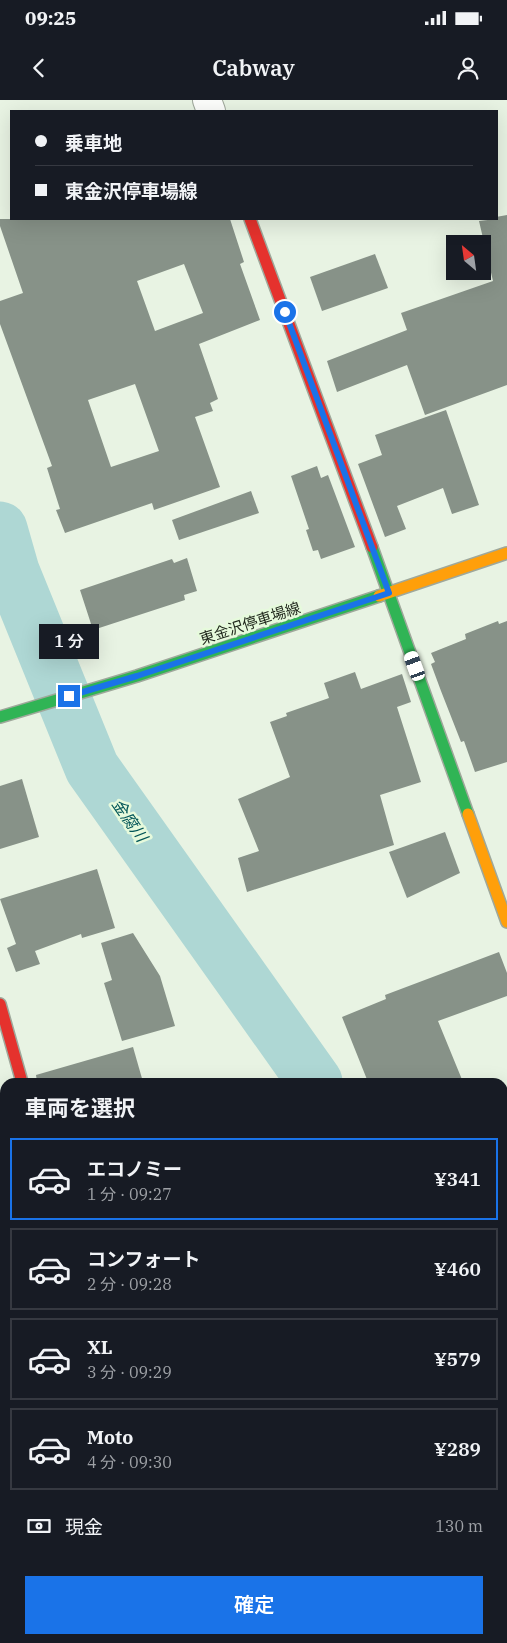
<!DOCTYPE html>
<html lang="ja">
<head>
<meta charset="utf-8">
<style>
  body { margin:0; font-family:"IBM Plex Serif","Noto Sans JP",serif; background:#242831; color:#f1f3f6; height:100vh; display:flex; flex-direction:column; font-size:19px; white-space:nowrap }
  * { box-sizing:border-box; margin:0 }
  p { font-size:16px; color:#9ea1a6 }
  .icon { flex:none; width:28px; height:28px; fill:none; stroke:currentColor; stroke-width:2; stroke-linecap:round; stroke-linejoin:round }
  .map { position:relative; flex:1; overflow:hidden }
  .panel { position:absolute; left:0px; top:978px; width:508px; height:566px; display:flex; flex-direction:column; background:#171b24; border-radius:15px 15px 0 0; box-shadow:0 5px 20px #0002 }
  .panel>* { flex:none }
  .top-card { position:absolute; left:10px; top:10px; width:488px; height:110px; border-radius:0px; box-shadow:0 5px 20px #0002; display:grid; align-content:center; height:110px; padding:0 25px; background:#171b24 }
  .needle { width:32px; rotate:331deg }
  .fabs { position:absolute; left:446px; top:135px; display:grid; gap:10px }
  .fabs a { display:grid; place-items:center; width:45px; height:45px; border-radius:0px; background:#171b24; box-shadow:0 5px 20px #0002; font-size:25px }
  .end { position:absolute; width:22px; height:22px; margin:-11px; border:6px solid #1a73e8; background:#fff; box-shadow:0 0 0 2px #fff }
  .from { border-radius:50% }
  .bubble { position:absolute; height:35px; border-radius:0px; background:#171b24; box-shadow:0 5px 20px #0002; font-size:16px; font-weight:600; line-height:35px; text-align:center }
  .car { position:absolute; width:15px; height:30px; margin:-15px -8px; border-radius:6px; box-shadow:0 0 4px 1px #0007; background:linear-gradient(#fff 24%,#345 0 40%,#fff 0 76%,#345 0 86%,#fff 0) }
  .top-card b { display:flex; align-items:center; gap:18px; height:48px; font-size:19px }
  .top-card b+b { border-top:1px solid #363941 }
  .top-card i { width:12px; height:12px; background:#f1f3f6 }
  ul { padding:0; list-style:none }
  li { display:flex; align-items:center; gap:15px; height:82px; margin:0 10px 8px; padding:0 15px; border:2px solid #363941; border-radius:0px }
  li div { flex:1 }
  li b { display:block; font-size:19px }
  li em { font-style:normal; font-weight:600 }
  li.selected { border-color:#1a73e8 }
  li>.icon { width:45px; height:45px; stroke-width:1.5 }
  h2 { padding:0 25px; font-size:22px; line-height:60px }
  .pay { display:flex; align-items:center; gap:12px; height:55px; padding:0 25px; font-size:19px }
  .pay p { margin-inline-start:auto }
  .cta { display:flex; gap:10px; margin-top:auto; padding:10px 25px }
  .cta a { flex:1; height:58px; border-radius:0px; background:#1a73e8; color:#fff; font-size:20px; font-weight:600; line-height:58px; text-align:center }
  .status { display:flex; justify-content:space-between; align-items:center; height:35px; padding:0 25px; background:#171b24; direction:ltr }
  .status svg { height:14px; fill:currentColor }
  header { display:flex; justify-content:space-between; align-items:center; height:65px; padding:0 25px; background:#171b24; font-size:22px; font-weight:600 }
  .map>svg:first-child { display:block }
  .green { fill:#e0dac6 }
  .lines { fill:none; stroke-linecap:round; stroke-linejoin:round }
  .river { stroke:#aed7d4; stroke-width:55 }
  .building { fill:#879288; fill-rule:evenodd }
  .street-casing { stroke:#9fa89b; stroke-width:30 }
  .fast-casing { stroke:#9fa89b; stroke-width:14 }
  .slow-casing { stroke:#9fa89b; stroke-width:14 }
  .jam-casing { stroke:#9fa89b; stroke-width:14 }
  .path { stroke:#daddd8; stroke-width:3; stroke-dasharray:2.5 4; stroke-linecap:butt }
  .street { stroke:#fcfdfb; stroke-width:28 }
  .fast { stroke:#30b455; stroke-width:11 }
  .slow { stroke:#ff9f0a; stroke-width:11 }
  .jam { stroke:#e5322d; stroke-width:11 }
  .route { stroke:#1a73e8; stroke-width:6 }
  .labels { text-anchor:middle; dominant-baseline:central; stroke-width:5; stroke-linejoin:round; paint-order:stroke }
  .street-label { font-size:15px; fill:#1e251a; stroke:#e6fadc }
  .water-label { font-size:16px; font-style:italic; fill:#015557; stroke:#e6fadc }
</style>
</head>
<body>
<div class="status"><b>09:25</b><svg viewBox="0 0 49 12"><path d="M0 12V9h3v3zM5 12V6h3v6zM10 12V3h3v9zM15 12V0h3v12zM26 1h20v11H26zM47 4h2v5h-2z"/></svg></div>
<header><svg class="icon" aria-label="back" viewBox="0 0 24 24"><path d="M15 5l-7 7 7 7"/></svg>Cabway<svg class="icon" aria-label="person" viewBox="0 0 24 24"><circle cx="12" cy="8" r="4"/><path d="M4 21q1-7 8-7t8 7"/></svg></header>
<div class="map">
<svg width="507" height="1543" viewBox="0 0 507 1543">
  <rect width="100%" height="100%" fill="#e8f3e3"/>
  <path class="green" d="M 0,1222 L 5,1239 L 5,1539 L 97,1539 L 98,1543 L 0,1543 Z"/>
  <g class="lines">
    <g class="river">
      <path d="M 0,429 L 12,471 L 92,668 L 315,982"/>
      <path d="M 502,1403 L 507,1413"/>
    </g>
  </g>
  <g class="building">
    <path d="M 507,115 L 507,285 L 425,315 L 407,265 L 337,292 L 327,261 L 407,230 L 401,213 L 493,181 L 479,121 L 496,119 L 496,117 Z"/>
    <path d="M 0,119 L 230,119 L 244,162 L 240,164 L 260,220 L 199,244 L 218,299 L 210,303 L 213,311 L 195,317 L 220,387 L 154,410 L 152,403 L 65,433 L 56,410 L 60,409 L 47,368 L 52,366 L 0,224 L 0,201 L 23,193 L 0,126 ZM 184,164 L 203,213 L 155,231 L 137,181 ZM 135,284 L 159,351 L 111,367 L 88,300 Z"/>
    <path d="M 375,154 L 388,188 L 322,211 L 310,177 Z"/>
    <path d="M 446,310 L 479,405 L 452,414 L 443,388 L 397,406 L 406,429 L 385,437 L 358,364 L 382,355 L 375,335 Z"/>
    <path d="M 317,366 L 321,378 L 328,375 L 355,447 L 321,459 L 318,450 L 313,451 L 306,430 L 309,429 L 291,376 Z"/>
    <path d="M 251,391 L 259,413 L 179,440 L 172,420 Z"/>
    <path d="M 187,458 L 197,491 L 184,495 L 185,500 L 93,530 L 80,490 L 172,459 L 174,463 Z"/>
    <path d="M 498,521 L 499,524 L 507,521 L 507,662 L 475,672 L 464,641 L 461,642 L 441,591 L 431,564 L 435,562 L 431,553 L 466,539 L 465,534 Z"/>
    <path d="M 355,572 L 361,589 L 402,574 L 411,602 L 397,607 L 421,682 L 380,695 L 394,745 L 247,792 L 238,758 L 259,751 L 238,699 L 290,677 L 270,622 L 287,616 L 286,613 L 329,598 L 324,583 Z"/>
    <path d="M 22,679 L 39,737 L 0,749 L 0,686 Z"/>
    <path d="M 445,732 L 460,773 L 407,798 L 389,752 Z"/>
    <path d="M 97,769 L 115,828 L 82,838 L 81,834 L 35,851 L 40,864 L 16,872 L 7,848 L 16,844 L 0,799 Z"/>
    <path d="M 133,833 L 160,876 L 175,926 L 122,941 L 104,883 L 112,880 L 101,843 Z"/>
    <path d="M 499,852 L 507,873 L 507,896 L 438,921 L 463,982 L 368,982 L 342,917 L 386,899 L 385,895 Z"/>
    <path d="M 133,947 L 143,982 L 37,982 L 36,975 Z"/>
  </g>
  <g class="lines">
    <g class="street-casing">
      <g id="street">
        <path d="M 207,0 L 211,11"/>
        <path d="M 502,1135 L 507,1134"/>
        <path d="M 0,1199 L 5,1198"/>
        <path d="M 502,1285 L 507,1296"/>
        <path d="M 119,1539 L 120,1543"/>
      </g>
    </g>
    <g class="fast-casing">
      <g id="fast">
        <path d="M 372,447 L 468,714"/>
        <path d="M 0,617 L 137,576 L 379,496"/>
      </g>
    </g>
    <g class="slow-casing">
      <g id="slow">
        <path d="M 379,496 L 507,453"/>
        <path d="M 468,714 L 507,822"/>
      </g>
    </g>
    <g class="jam-casing">
      <g id="jam">
        <path d="M 250,119 L 372,447"/>
        <path d="M 0,904 L 22,982"/>
      </g>
    </g>
    <path class="path" d="M 502,1526 L 507,1537"/>
    <use href="#street" class="street"/>
    <use href="#fast" class="fast"/>
    <use href="#slow" class="slow"/>
    <use href="#jam" class="jam"/>
  </g>
  <g class="lines">
    <path class="route" d="M 69,596 L 137,576 L 389,493 L 285,212"/>
  </g>
  <g class="labels">
    <g class="street-label">
      <text transform="translate(250 523) rotate(-18)">東金沢停車場線</text>
    </g>
    <g class="water-label">
      <text transform="translate(130 720) rotate(55)">金腐川</text>
    </g>
  </g>
</svg>
<div class="fabs">
<a><svg class="needle" viewBox="-14 -14 28 28"><path d="M0-13l5 13h-10z" fill="#e53935"/><path d="M0 13l5-13h-10z" fill="#9ea1a6"/></svg></a>
</div>
<i class="end from" style="left:285px;top:212px"></i>
<i class="end" style="left:69px;top:596px"></i>
<div class="bubble" style="left:39px;top:524px;width:60px">1 分</div>
<i class="car" style="left:415px;top:566px;rotate:340deg"></i>
<div class="top-card">
<b><i class="from"></i>乗車地</b>
<b><i></i>東金沢停車場線</b>
</div>
<section class="panel">
<h2>車両を選択</h2>
<ul>
<li class="selected"><svg class="icon" aria-label="car" viewBox="0 0 24 24"><path d="M5 17H2v-5l4-1 3-4h7l3 4 3 1v5h-3M9 17h6M6 11h13"/><circle cx="7" cy="17" r="2"/><circle cx="17" cy="17" r="2"/></svg><div><b>エコノミー</b><p>1 分 · 09:27</p></div><em>¥341</em></li>
<li><svg class="icon" aria-label="car" viewBox="0 0 24 24"><path d="M5 17H2v-5l4-1 3-4h7l3 4 3 1v5h-3M9 17h6M6 11h13"/><circle cx="7" cy="17" r="2"/><circle cx="17" cy="17" r="2"/></svg><div><b>コンフォート</b><p>2 分 · 09:28</p></div><em>¥460</em></li>
<li><svg class="icon" aria-label="car" viewBox="0 0 24 24"><path d="M5 17H2v-5l4-1 3-4h7l3 4 3 1v5h-3M9 17h6M6 11h13"/><circle cx="7" cy="17" r="2"/><circle cx="17" cy="17" r="2"/></svg><div><b>XL</b><p>3 分 · 09:29</p></div><em>¥579</em></li>
<li><svg class="icon" aria-label="car" viewBox="0 0 24 24"><path d="M5 17H2v-5l4-1 3-4h7l3 4 3 1v5h-3M9 17h6M6 11h13"/><circle cx="7" cy="17" r="2"/><circle cx="17" cy="17" r="2"/></svg><div><b>Moto</b><p>4 分 · 09:30</p></div><em>¥289</em></li>
</ul>
<div class="pay"><svg class="icon" aria-label="cash" viewBox="0 0 24 24"><path d="M3 7h18v10H3z"/><circle cx="12" cy="12" r="2"/></svg>現金<p>130 m</p></div>
<div class="cta"><a>確定</a></div>
</section>
</div>
</body>
</html>
